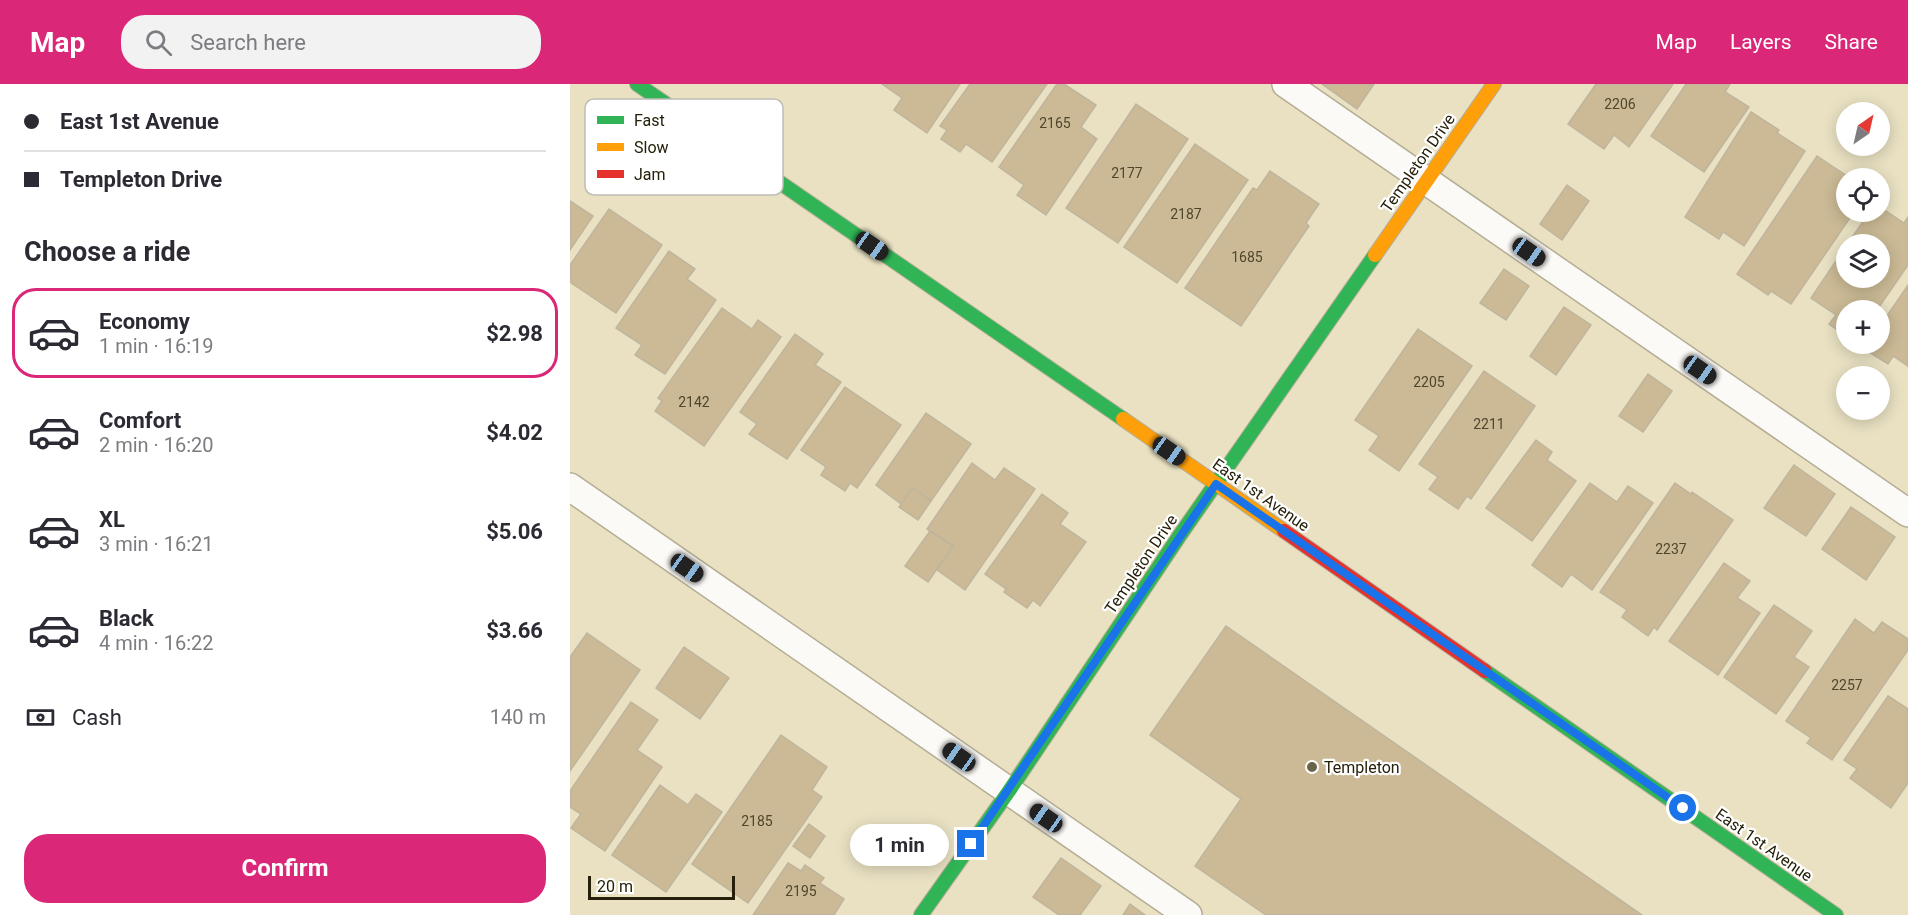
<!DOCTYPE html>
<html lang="en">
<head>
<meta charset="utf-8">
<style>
  body { margin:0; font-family:Roboto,sans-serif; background:#f2f2f3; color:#2b2b33; height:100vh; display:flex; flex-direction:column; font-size:22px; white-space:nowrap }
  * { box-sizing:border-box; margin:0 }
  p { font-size:20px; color:#7c7c81 }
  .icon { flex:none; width:33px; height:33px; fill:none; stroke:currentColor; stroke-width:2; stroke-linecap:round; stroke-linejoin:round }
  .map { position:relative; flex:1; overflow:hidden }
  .sheet { display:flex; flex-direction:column; background:#fff; width:570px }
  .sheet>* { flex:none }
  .hud { display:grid; align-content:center; height:132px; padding:0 24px; background:#fff }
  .needle { width:39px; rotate:34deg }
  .controls { position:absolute; left:1266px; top:18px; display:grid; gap:12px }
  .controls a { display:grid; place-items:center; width:54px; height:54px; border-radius:50%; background:#fff; box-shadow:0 3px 15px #0003; font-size:30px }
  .scale { position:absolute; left:18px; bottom:15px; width:147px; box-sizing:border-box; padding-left:6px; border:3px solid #26200a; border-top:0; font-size:16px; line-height:21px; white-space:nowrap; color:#26200a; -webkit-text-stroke:4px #fff; paint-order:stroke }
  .end { position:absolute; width:27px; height:27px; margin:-14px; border:8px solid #1a73e8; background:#fff; box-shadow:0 0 0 3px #fff }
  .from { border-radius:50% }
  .bubble { position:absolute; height:42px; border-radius:21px; background:#fff; box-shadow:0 3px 15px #0003; font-size:20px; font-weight:700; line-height:42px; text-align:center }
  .car { position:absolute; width:18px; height:36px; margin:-18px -9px; border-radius:8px; box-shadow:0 0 4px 2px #0007; background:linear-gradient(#222 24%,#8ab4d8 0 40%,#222 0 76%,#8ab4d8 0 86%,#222 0) }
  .hud b { display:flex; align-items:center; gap:21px; height:57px; font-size:22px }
  .hud b+b { border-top:2px solid #e1e1e2 }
  .hud i { width:15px; height:15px; background:#2b2b33 }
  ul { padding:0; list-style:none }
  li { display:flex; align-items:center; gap:18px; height:90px; margin:0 12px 9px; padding:0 12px; border:3px solid transparent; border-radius:24px }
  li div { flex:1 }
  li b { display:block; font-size:22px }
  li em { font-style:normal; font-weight:700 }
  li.selected { border-color:#db2777 }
  li>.icon { width:54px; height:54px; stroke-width:1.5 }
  h2 { padding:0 24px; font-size:27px; line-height:72px }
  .pay { display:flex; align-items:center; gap:15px; height:66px; padding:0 24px; font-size:22px }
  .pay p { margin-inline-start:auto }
  .primary-button { display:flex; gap:12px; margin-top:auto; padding:12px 24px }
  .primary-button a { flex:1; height:69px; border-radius:24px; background:#db2777; color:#fff; font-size:24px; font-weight:700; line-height:69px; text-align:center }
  header { display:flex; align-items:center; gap:36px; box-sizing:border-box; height:84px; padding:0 30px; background:#db2777; color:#fff }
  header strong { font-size:28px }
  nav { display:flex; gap:33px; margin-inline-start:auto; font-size:21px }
  .search { width:420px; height:54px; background:#f2f2f3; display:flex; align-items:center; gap:15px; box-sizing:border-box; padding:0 21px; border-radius:24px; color:#7c7c81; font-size:22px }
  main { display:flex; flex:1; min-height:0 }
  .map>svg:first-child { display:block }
  .building { fill:#cbba95; stroke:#bfb59e; stroke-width:1.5 }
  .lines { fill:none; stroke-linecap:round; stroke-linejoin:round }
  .lane-casing { stroke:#b4ad95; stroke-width:30 }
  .fast-casing { stroke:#b4ad95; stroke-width:16 }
  .slow-casing { stroke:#b4ad95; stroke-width:16 }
  .jam-casing { stroke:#b4ad95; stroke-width:16 }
  .lane { stroke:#fcfaf6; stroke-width:27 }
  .fast { stroke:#30b455; stroke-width:14 }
  .slow { stroke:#ff9f0a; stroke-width:14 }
  .jam { stroke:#e5322d; stroke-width:14 }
  .route { stroke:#1a73e8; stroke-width:8 }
  .poi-dot { fill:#6a644a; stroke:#fff; stroke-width:2 }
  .labels { text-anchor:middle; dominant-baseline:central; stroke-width:4.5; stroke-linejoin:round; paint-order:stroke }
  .number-label { font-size:14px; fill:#4f462d }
  .street-label { font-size:16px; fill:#26200a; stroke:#fff }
  .poi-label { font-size:16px; fill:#26200a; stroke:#fff; text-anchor:start }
  .key { fill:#fff; stroke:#bebcb6; stroke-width:1.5 }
  .key-label { font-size:16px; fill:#26200a }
</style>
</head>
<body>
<header>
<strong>Map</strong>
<div class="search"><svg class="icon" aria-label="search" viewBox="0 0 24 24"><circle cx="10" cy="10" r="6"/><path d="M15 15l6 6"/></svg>Search here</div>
<nav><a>Map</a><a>Layers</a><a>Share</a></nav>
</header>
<main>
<section class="sheet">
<div class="hud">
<b><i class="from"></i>East 1st Avenue</b>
<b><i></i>Templeton Drive</b>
</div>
<h2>Choose a ride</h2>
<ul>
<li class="selected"><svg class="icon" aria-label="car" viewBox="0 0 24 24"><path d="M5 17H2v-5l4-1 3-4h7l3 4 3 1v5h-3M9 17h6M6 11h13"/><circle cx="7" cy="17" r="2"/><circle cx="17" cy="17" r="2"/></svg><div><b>Economy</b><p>1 min · 16:19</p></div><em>$2.98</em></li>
<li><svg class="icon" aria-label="car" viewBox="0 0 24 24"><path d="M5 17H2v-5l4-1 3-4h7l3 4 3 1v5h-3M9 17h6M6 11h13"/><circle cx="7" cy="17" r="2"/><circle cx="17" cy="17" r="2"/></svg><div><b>Comfort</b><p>2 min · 16:20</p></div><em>$4.02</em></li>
<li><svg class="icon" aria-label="car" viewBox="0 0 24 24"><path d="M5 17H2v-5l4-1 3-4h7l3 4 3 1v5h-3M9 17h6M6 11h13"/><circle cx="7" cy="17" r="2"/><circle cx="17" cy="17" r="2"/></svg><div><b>XL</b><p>3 min · 16:21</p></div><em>$5.06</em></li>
<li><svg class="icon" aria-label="car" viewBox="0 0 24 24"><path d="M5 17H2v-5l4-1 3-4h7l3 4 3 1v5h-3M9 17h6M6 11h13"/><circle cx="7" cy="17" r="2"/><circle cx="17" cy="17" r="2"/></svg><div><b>Black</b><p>4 min · 16:22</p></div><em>$3.66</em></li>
</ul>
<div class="pay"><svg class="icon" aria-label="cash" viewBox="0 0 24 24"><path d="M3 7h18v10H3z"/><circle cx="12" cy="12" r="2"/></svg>Cash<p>140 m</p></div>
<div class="primary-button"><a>Confirm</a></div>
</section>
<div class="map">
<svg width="1338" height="831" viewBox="0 0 1338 831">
  <rect width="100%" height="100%" fill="#e9e1c2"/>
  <g class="building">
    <path d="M 312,0 L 390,0 L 357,49 L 324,26 L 332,14 Z"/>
    <path d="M 400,0 L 477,0 L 422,78 L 396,60 L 390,68 L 371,55 L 377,46 L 370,42 Z"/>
    <path d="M 487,0 L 494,0 L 526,21 L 511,43 L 527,55 L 476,131 L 447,111 L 454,101 L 429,83 Z"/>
    <path d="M 752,0 L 804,0 L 787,25 Z"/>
    <path d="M 1026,0 L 1103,0 L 1059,63 L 1044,51 L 1034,65 L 998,40 Z"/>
    <path d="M 1116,0 L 1160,0 L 1155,8 L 1179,23 L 1134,88 L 1081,52 Z"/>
    <path d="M 566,20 L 618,55 L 548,159 L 496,124 Z"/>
    <path d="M 1181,28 L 1209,46 L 1207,49 L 1235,67 L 1174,162 L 1153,148 L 1149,155 L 1115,133 Z"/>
    <path d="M 625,60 L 678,96 L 607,199 L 554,163 Z"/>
    <path d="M 1247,72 L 1280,94 L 1276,94 L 1276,128 L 1284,128 L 1221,220 L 1201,207 L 1198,211 L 1167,190 Z"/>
    <path d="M 700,87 L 749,120 L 736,139 L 739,142 L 671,242 L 615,204 L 683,104 L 687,106 Z"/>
    <path d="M 997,101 L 1019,117 L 992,156 L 970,140 Z"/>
    <path d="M 0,117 L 23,132 L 0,166 Z"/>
    <path d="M 1310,123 L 1334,139 L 1338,133 L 1338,181 L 1307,226 L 1276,226 L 1276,252 L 1259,240 L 1266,231 L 1241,214 L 1276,162 L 1276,194 L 1310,194 L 1310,160 L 1277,160 L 1300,128 L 1310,128 Z"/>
    <path d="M 39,125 L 92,161 L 46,229 L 0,198 L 0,181 Z"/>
    <path d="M 99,167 L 125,185 L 117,195 L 146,216 L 95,290 L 65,271 L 72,261 L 46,244 Z"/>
    <path d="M 934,185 L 959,202 L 936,236 L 910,219 Z"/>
    <path d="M 1338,201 L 1338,282 L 1323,272 L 1318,280 L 1294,265 L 1298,260 L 1310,260 L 1310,242 Z"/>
    <path d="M 994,223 L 1021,241 L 986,291 L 960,272 Z"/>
    <path d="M 152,224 L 182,245 L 188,236 L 211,253 L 134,362 L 85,327 L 92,317 L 88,314 Z"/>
    <path d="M 848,245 L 902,282 L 829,387 L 799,366 L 809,352 L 785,336 Z"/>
    <path d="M 225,250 L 253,270 L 245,281 L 271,298 L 217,375 L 179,350 L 187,340 L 170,328 Z"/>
    <path d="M 914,287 L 965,322 L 901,415 L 897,412 L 888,425 L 859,405 L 868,393 L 849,380 Z"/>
    <path d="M 1078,290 L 1102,307 L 1073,348 L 1049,332 Z"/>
    <path d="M 275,303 L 331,341 L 287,404 L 280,399 L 275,407 L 251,391 L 256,383 L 231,366 Z"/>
    <path d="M 356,329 L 401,360 L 361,417 L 343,404 L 331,420 L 306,401 Z"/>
    <path d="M 966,356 L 982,368 L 977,376 L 1006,397 L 962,457 L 916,424 Z"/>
    <path d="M 402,379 L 425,396 L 434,384 L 465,405 L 395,506 L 366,485 L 383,462 L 357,445 Z"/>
    <path d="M 1224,381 L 1265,410 L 1236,452 L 1194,424 Z"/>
    <path d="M 1020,399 L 1047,418 L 1058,402 L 1083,419 L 1022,506 L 1001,490 L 992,503 L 962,481 Z"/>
    <path d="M 1105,399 L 1121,410 L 1122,408 L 1163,436 L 1087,546 L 1084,543 L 1078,552 L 1052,533 L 1057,526 L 1030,508 Z"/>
    <path d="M 343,404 L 361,417 L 348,436 L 329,423 Z"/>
    <path d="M 472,410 L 498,429 L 490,440 L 516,458 L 470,522 L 463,516 L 457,524 L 434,508 L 436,505 L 415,490 Z"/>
    <path d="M 1281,423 L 1325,453 L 1296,496 L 1252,465 Z"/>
    <path d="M 360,447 L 383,462 L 358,498 L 335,482 Z"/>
    <path d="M 1154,479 L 1180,497 L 1167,514 L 1190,529 L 1148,591 L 1099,557 Z"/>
    <path d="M 1204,521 L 1242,547 L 1224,573 L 1239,583 L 1206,630 L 1154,593 Z"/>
    <path d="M 1285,535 L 1304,549 L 1312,538 L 1338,555 L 1338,566 L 1262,676 L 1237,659 L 1241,654 L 1216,637 Z"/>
    <path d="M 656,542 L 1072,831 L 696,831 L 625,782 L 671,715 L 580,651 Z"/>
    <path d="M 17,549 L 70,586 L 0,687 L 0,573 Z"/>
    <path d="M 114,563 L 159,594 L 130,635 L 86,604 Z"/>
    <path d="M 1318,612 L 1338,625 L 1338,699 L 1321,724 L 1280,694 L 1287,685 L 1274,676 Z"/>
    <path d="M 61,618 L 88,636 L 67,666 L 92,683 L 35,767 L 1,744 L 11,730 L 0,723 L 0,707 Z"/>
    <path d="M 211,651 L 257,683 L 242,706 L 252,713 L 178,819 L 122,780 Z"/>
    <path d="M 90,701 L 118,721 L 126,710 L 152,728 L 96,808 L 42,771 Z"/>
    <path d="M 239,740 L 255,752 L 240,774 L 223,762 Z"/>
    <path d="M 491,774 L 531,802 L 510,831 L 489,831 L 463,813 Z"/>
    <path d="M 218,779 L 231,787 L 235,781 L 254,794 L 250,799 L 274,815 L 264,831 L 183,831 Z"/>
    <path d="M 560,820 L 575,831 L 553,831 Z"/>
  </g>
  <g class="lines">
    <g class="lane-casing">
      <g id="lane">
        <path d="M 716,0 L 1338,429"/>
        <path d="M 0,403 L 618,831"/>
      </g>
    </g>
    <g class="fast-casing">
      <g id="fast">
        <path d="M 67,0 L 553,335"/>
        <path d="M 915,587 L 1266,831"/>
        <path d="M 351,831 L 439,707 L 610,451 L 805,171"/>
      </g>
    </g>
    <g class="slow-casing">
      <g id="slow">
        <path d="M 805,171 L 924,0"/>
        <path d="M 553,335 L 714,447"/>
      </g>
    </g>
    <g class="jam-casing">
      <path id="jam" d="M 714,447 L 915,587"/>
    </g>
    <use href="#lane" class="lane"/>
    <use href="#fast" class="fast"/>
    <use href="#slow" class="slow"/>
    <use href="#jam" class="jam"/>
  </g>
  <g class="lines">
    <path class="route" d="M 401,760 L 646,400 L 1113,724"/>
  </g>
  <circle class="poi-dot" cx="742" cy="683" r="6"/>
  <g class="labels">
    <g class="number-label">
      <text x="1050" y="20">2206</text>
      <text x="485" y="39">2165</text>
      <text x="557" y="89">2177</text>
      <text x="616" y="130">2187</text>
      <text x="677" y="173">1685</text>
      <text x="859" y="298">2205</text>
      <text x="124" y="318">2142</text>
      <text x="919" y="340">2211</text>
      <text x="1101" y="465">2237</text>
      <text x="1277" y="601">2257</text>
      <text x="187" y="737">2185</text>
      <text x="231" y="807">2195</text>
    </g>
    <g class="street-label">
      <text transform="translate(848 79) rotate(-55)">Templeton Drive</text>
      <text transform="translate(691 411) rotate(35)">East 1st Avenue</text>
      <text transform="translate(571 480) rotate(-56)">Templeton Drive</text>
      <text transform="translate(1194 761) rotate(35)">East 1st Avenue</text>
    </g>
    <g class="poi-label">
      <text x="754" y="683">Templeton</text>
    </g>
  </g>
  <rect x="15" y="15" width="198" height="96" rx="9" class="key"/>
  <rect x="27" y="32" width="27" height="8" fill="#30b455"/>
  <rect x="27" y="59" width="27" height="8" fill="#ff9f0a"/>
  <rect x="27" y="86" width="27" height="8" fill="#e5322d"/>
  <g class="key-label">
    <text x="64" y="42">Fast</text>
    <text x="64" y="69">Slow</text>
    <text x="64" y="96">Jam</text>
  </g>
</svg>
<div class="controls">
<a><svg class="needle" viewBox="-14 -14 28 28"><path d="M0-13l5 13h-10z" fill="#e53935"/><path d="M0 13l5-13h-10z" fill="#7c7c81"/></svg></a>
<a><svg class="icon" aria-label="locate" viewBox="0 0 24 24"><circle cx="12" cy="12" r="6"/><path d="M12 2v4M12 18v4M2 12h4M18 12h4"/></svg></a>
<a><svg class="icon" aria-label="layers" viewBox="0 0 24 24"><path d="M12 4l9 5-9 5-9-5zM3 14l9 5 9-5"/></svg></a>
<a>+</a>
<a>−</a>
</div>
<div class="scale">20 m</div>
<i class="end from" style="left:1113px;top:724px"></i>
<i class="end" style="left:401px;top:760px"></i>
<div class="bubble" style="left:280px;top:740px;width:99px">1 min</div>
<i class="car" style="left:302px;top:162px;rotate:125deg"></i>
<i class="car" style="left:959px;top:168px;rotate:125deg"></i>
<i class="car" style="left:1130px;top:286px;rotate:125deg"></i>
<i class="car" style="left:599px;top:367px;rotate:125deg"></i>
<i class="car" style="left:117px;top:484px;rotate:125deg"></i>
<i class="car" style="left:389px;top:673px;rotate:305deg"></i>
<i class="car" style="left:476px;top:734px;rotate:305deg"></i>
</div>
</main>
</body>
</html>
